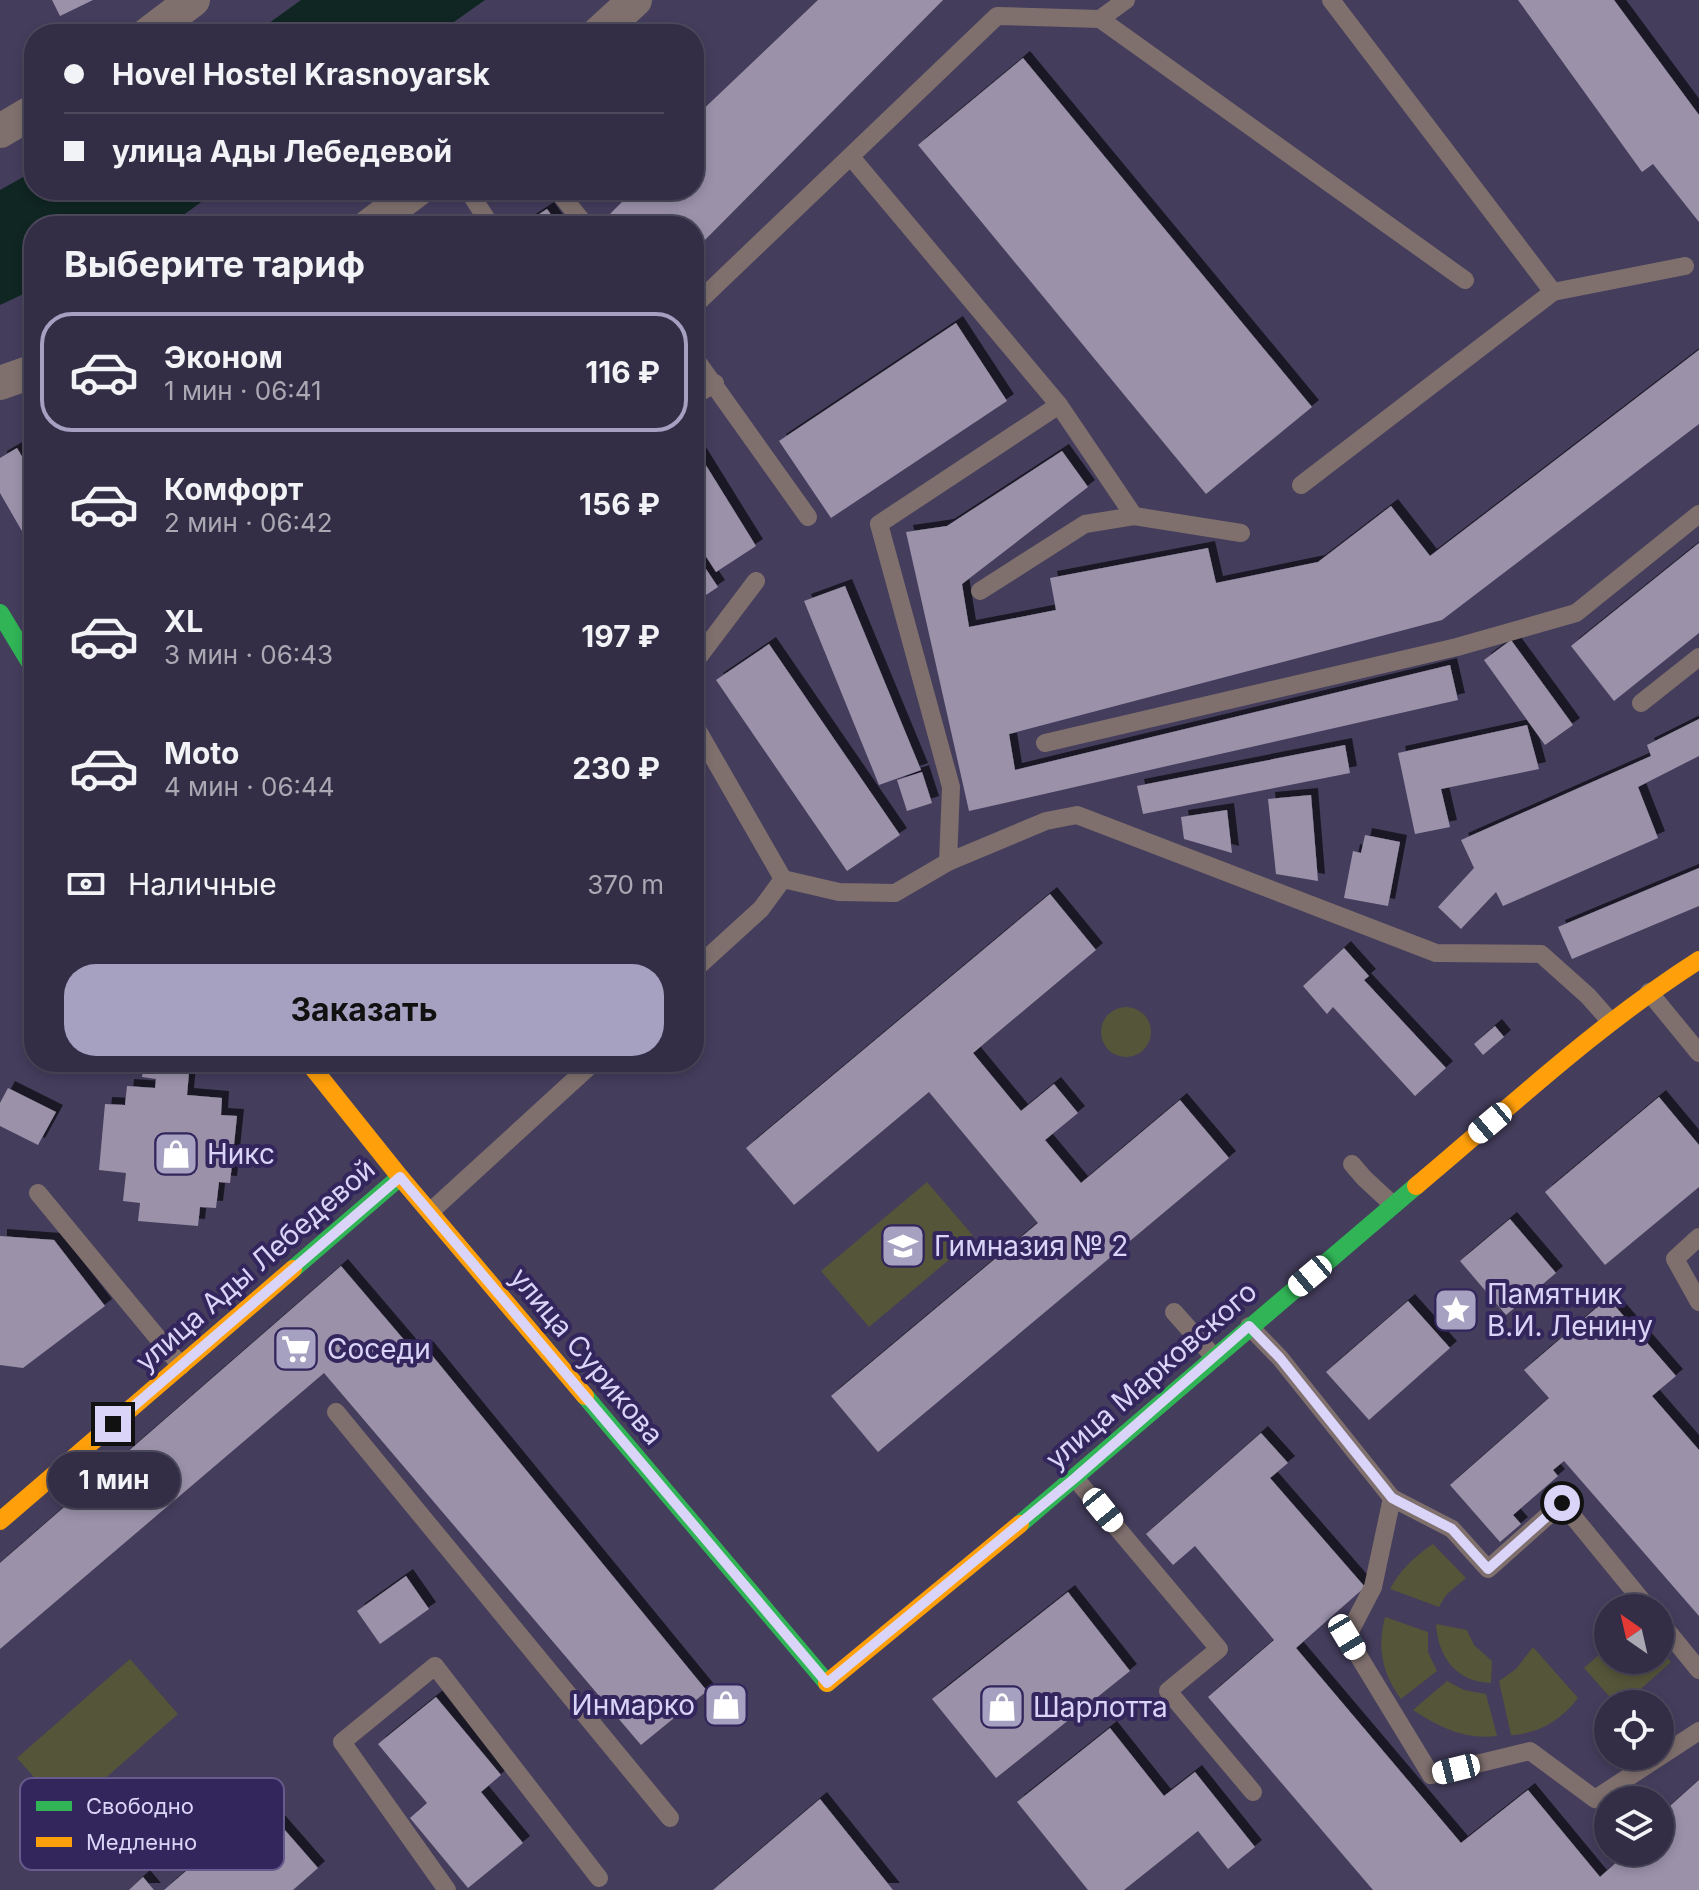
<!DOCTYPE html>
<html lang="ru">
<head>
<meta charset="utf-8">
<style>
  body { margin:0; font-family:Inter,sans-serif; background:#3b364c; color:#f1f3f6; height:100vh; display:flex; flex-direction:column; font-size:30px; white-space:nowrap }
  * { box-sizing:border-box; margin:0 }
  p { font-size:26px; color:#a9a8b3 }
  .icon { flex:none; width:44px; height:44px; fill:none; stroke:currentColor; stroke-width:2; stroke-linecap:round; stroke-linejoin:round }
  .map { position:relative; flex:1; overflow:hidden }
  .sheet { position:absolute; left:24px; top:216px; width:680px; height:856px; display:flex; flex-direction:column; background:#332e45; border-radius:32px; box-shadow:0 4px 12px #0003,0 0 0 2px #4e4a5e }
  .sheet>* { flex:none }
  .banner { position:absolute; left:24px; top:24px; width:680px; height:176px; border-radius:32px; box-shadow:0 4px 12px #0003,0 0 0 2px #4e4a5e; display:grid; align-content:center; height:176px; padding:0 40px; background:#332e45 }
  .needle { width:52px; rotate:326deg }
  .fabs { position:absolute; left:1594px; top:1594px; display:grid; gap:16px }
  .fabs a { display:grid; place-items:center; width:80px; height:80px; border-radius:50%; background:#332e45; box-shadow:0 4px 12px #0003,0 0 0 2px #4e4a5e; font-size:40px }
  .end { position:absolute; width:36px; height:36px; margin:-18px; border:10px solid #dad5f8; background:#111; box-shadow:0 0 0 4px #111 }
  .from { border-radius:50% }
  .bubble { position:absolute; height:56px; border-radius:28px; background:#332e45; box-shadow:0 4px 12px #0003,0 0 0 2px #4e4a5e; font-size:26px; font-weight:700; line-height:56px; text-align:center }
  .car { position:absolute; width:24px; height:48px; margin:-24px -12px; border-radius:10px; box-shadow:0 0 6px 2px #0007; background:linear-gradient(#fff 24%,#345 0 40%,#fff 0 76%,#345 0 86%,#fff 0) }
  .banner b { display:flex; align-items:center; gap:28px; height:76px; font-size:30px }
  .banner b+b { border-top:2px solid #4e4a5e }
  .banner i { width:20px; height:20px; background:#f1f3f6 }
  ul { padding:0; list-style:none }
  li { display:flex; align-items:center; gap:24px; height:120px; margin:0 16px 12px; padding:0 24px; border:4px solid transparent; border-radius:32px }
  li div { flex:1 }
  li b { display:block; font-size:30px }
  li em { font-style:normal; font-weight:700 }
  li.on { border-color:#a6a0c1 }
  li>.icon { width:72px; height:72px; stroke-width:1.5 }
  h2 { padding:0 40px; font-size:36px; line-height:96px }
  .pay { display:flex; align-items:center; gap:20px; height:88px; padding:0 40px; font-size:30px }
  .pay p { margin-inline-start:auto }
  .primary-button { display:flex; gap:16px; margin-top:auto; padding:16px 40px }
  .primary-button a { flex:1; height:92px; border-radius:32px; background:#a6a0c1; color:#111; font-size:32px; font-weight:700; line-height:92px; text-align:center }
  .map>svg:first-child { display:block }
  .green { fill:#545539 }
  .water { fill:#0f2622 }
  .building { fill:#9b92aa; filter:url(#shadow) }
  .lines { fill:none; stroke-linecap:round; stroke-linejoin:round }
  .lane { stroke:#7f706d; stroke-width:18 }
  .street { stroke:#7f706d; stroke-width:34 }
  .fast { stroke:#30b455; stroke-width:18 }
  .slow { stroke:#ff9f0a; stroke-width:18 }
  .route { stroke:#dad5f8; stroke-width:10 }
  .labels { text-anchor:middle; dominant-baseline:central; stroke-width:8; stroke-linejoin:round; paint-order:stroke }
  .poi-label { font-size:28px; fill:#dad5f8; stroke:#33265d; text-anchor:start }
  .street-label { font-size:28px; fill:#dad5f8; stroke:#33265d }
  .key { fill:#33265d; stroke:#655b8c; stroke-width:2 }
  .key-label { font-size:22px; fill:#dad5f8 }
</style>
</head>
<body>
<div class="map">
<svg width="1699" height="1890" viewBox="0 0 1699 1890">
  <defs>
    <filter id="shadow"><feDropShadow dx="7" dy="-7" stdDeviation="0" flood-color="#0009"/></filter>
  </defs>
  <rect width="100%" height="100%" fill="#443d5c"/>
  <g class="green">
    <circle cx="1126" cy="1032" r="25"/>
    <path d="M 927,1182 L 975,1238 L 869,1327 L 821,1271 Z"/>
    <path d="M 1433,1544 L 1466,1578 L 1446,1595 L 1439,1607 L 1390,1589 C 1400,1570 1415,1556 1433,1544 Z"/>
    <path d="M 1385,1617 L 1428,1632 L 1428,1652 L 1437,1671 L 1401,1699 C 1382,1673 1377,1648 1385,1617 Z"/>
    <path d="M 1436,1624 L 1467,1630 L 1474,1645 L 1492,1661 L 1491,1683 C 1457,1682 1438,1658 1436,1624 Z"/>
    <path d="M 1533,1647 L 1578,1698 C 1561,1720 1539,1734 1511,1735 L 1499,1681 L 1516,1669 Z"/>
    <path d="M 1608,1647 L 1608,1660 L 1660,1660 L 1660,1649 L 1671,1662 L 1624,1704 L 1616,1704 L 1584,1668 Z"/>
    <path d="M 130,1659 L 178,1714 L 66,1813 L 17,1758 Z"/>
    <path d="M 1447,1681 L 1464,1690 L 1486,1694 L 1497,1736 C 1465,1740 1439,1727 1413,1710 Z"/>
  </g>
  <g class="water">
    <path d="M 301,0 L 485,0 L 437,34 L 254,34 Z"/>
    <path d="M 34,171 L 34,190 L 218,190 L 168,226 L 34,226 L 34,289 L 0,305 L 0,190 Z"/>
  </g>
  <g class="building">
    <path d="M 52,0 L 93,0 L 60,16 Z"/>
    <path d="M 818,0 L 943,0 L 694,251 L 694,226 L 606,226 L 602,222 L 634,190 L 694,190 L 694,118 Z"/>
    <path d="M 1518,0 L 1614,0 L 1699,115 L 1699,222 L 1653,164 L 1642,172 Z"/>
    <path d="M 1023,58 L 1312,407 L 1206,494 L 918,145 Z"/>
    <path d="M 547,209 L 559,226 L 521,226 Z"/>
    <path d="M 956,323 L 1007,401 L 831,518 L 779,441 Z"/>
    <path d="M 1699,350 L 1699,424 L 1442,620 L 1009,734 L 1015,770 L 1450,665 L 1458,700 L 969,811 L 906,532 L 947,526 L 1062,451 L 1088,487 L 962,584 L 969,627 L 1056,610 L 1050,578 L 1208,548 L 1216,583 L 1318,562 L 1391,506 L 1430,556 Z"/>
    <path d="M 694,446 L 756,546 L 716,572 L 694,538 Z"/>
    <path d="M 17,448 L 34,477 L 34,552 L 0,493 L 0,458 Z"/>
    <path d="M 1699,543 L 1699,633 L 1614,701 L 1571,646 Z"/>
    <path d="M 700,560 L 718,587 L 694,603 L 694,564 Z"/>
    <path d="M 845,586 L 921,770 L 879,785 L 804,601 Z"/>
    <path d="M 1511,640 L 1573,725 L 1545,745 L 1484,660 Z"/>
    <path d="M 769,644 L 900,835 L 847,871 L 716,680 Z"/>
    <path d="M 1699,719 L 1699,756 L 1638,787 L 1658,838 L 1503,906 L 1496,892 L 1461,929 L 1438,907 L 1474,868 L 1461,840 L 1651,756 L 1647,745 Z"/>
    <path d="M 1527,725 L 1539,769 L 1441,789 L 1450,827 L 1415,834 L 1398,753 Z"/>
    <path d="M 1345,745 L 1350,773 L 1143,814 L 1137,786 Z"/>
    <path d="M 922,772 L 932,803 L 907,811 L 897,780 Z"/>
    <path d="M 1311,795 L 1318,881 L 1276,874 L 1268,799 Z"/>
    <path d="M 1227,810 L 1232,853 L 1184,839 L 1181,817 Z"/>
    <path d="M 1365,835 L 1400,842 L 1388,906 L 1344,898 L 1353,851 L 1361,853 Z"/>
    <path d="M 1699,868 L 1699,906 L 1572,959 L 1558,927 Z"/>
    <path d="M 1050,894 L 1096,950 L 973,1053 L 1021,1111 L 1054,1084 L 1078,1113 L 1045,1140 L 1081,1183 L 1180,1100 L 1229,1158 L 878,1452 L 831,1396 L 1038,1223 L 929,1092 L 794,1205 L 746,1148 Z"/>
    <path d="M 1344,948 L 1369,976 L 1364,980 L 1446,1068 L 1415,1096 L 1333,1007 L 1327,1014 L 1303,986 Z"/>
    <path d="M 1495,1026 L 1504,1037 L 1483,1055 L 1474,1044 Z"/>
    <path d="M 144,1062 L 190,1062 L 187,1095 L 222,1098 L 221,1115 L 237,1116 L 230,1183 L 219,1182 L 216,1208 L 200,1207 L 198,1226 L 138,1221 L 140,1203 L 123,1201 L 126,1173 L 99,1170 L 105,1104 L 125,1105 L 127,1086 L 155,1088 L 156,1079 L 142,1077 Z"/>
    <path d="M 8,1088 L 56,1112 L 38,1145 L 0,1126 L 0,1103 Z"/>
    <path d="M 1659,1097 L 1699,1145 L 1699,1187 L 1605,1265 L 1545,1192 Z"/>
    <path d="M 1510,1219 L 1556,1273 L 1506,1315 L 1460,1261 Z"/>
    <path d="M 0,1236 L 54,1240 L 105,1306 L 23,1368 L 0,1365 Z"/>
    <path d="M 341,1266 L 417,1355 L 426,1348 L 707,1691 L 641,1745 L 324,1373 L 0,1649 L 0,1563 Z"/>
    <path d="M 1608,1298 L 1676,1376 L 1652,1396 L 1699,1450 L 1699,1616 L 1564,1461 L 1553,1470 L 1558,1476 L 1513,1515 L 1521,1524 L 1500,1542 L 1450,1485 L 1549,1398 L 1524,1370 Z"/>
    <path d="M 1408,1301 L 1450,1348 L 1369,1420 L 1326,1372 Z"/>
    <path d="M 1261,1433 L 1288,1463 L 1270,1478 L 1365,1587 L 1296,1648 L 1461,1843 L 1528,1790 L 1600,1877 L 1619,1860 L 1614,1855 L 1617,1852 L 1660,1852 L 1660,1815 L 1699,1780 L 1699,1890 L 1373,1890 L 1208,1697 L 1274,1640 L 1195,1546 L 1173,1565 L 1146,1534 Z"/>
    <path d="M 406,1576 L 429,1609 L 380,1644 L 357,1611 Z"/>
    <path d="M 1068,1592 L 1130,1671 L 996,1778 L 932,1699 Z"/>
    <path d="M 436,1697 L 501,1775 L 481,1792 L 523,1843 L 468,1888 L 410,1818 L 427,1803 L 378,1744 Z"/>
    <path d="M 1110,1728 L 1164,1796 L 1195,1772 L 1255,1847 L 1228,1869 L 1198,1831 L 1124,1890 L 1088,1890 L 1017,1802 Z"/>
    <path d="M 820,1799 L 893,1890 L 713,1890 L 727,1878 Z"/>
    <path d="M 263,1805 L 318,1868 L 293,1890 L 164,1890 Z"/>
    <path d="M 143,1877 L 154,1890 L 129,1890 Z"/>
  </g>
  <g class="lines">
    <g class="lane">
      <path d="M 1331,0 L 1553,292 L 1685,266"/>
      <path d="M 1100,19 L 1126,0"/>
      <path d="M 851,157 L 1059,405 L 1134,516 L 1085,524 L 980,591"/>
      <path d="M 468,190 L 491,226"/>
      <path d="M 557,190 L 586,226"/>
      <path d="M 694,306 L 997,16 L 1100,19 L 1465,280"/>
      <path d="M 694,357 L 808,517"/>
      <path d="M 694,396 L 715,383"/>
      <path d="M 1301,485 L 1553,292"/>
      <path d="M 1134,516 L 1241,533"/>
      <path d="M 694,663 L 756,581"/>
      <path d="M 1641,703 L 1699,657"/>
      <path d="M 694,724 L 783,879 L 761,909 L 694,970"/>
      <path d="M 1045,743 L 1457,647 L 1576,613 L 1699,514"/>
      <path d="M 948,862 L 951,787 L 879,524 L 1059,405"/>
      <path d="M 783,879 L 839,892 L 895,893 L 948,862 L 1046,821 L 1077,815 L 1436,953 L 1541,954 L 1588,996 L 1611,1022"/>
      <path d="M 1649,992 L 1699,1053"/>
      <path d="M 1352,1164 L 1364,1178 L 1393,1205"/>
      <path d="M 38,1193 L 181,1366"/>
      <path d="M 430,1212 L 594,1062"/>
      <path d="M 1699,1237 L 1675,1259 L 1699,1302"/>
      <path d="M 1174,1312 L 1214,1357"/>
      <path d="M 1249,1326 L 1280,1358 L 1392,1498"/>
      <path d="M 336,1412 L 670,1818"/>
      <path d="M 1075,1478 L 1219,1649 L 1168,1691 L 1253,1792"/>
      <path d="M 1648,1608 L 1562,1503 L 1488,1569 L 1452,1529 L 1392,1498 L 1373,1587 L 1347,1637 L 1431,1775 L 1530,1751 L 1595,1799 L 1699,1731"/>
      <path d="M 1660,1622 L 1699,1670"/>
      <path d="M 447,1890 L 342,1742 L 435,1666 L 599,1878"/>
    </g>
    <g class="street">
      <path d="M 148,34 L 193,0"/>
      <path d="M 598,34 L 635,0"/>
      <path d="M 0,131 L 34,111"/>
      <path d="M 369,226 L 417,190"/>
      <path d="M 0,383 L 34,371"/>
    </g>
    <g class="fast">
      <path d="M 0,613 L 34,669"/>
      <path d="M 293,1269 L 400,1177"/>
      <path d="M 585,1396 L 827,1683"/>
      <path d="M 1020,1524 L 1416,1186"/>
    </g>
    <g class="slow">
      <path d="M 308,1062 L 400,1177 L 585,1396"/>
      <path d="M 1416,1186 C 1508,1109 1597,1025 1699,960"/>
      <path d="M 0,1521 L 293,1269"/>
      <path d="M 827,1683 L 1020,1524"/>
    </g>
  </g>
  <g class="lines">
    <path class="route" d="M 113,1424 L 400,1177 L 827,1683 L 1075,1478 L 1249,1326 L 1280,1358 L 1392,1498 L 1452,1529 L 1488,1569 L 1562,1503"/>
  </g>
  <defs>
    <g id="shop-square" transform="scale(2.3)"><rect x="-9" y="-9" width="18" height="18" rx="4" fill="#a6a0c1" stroke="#33265d"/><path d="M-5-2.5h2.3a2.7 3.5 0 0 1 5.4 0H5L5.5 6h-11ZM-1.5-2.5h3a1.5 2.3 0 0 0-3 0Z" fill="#fff"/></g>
    <g id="school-square" transform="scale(2.3)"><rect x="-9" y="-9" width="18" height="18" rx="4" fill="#a6a0c1" stroke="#33265d"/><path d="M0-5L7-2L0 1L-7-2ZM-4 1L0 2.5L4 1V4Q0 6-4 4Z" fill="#fff"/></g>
    <g id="sight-square" transform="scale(2.3)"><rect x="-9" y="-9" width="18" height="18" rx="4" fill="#a6a0c1" stroke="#33265d"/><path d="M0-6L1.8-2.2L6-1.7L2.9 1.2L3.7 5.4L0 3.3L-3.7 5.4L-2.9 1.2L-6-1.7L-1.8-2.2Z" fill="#fff"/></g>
    <g id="supermarket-square" transform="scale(2.3)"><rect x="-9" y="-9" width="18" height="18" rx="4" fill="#a6a0c1" stroke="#33265d"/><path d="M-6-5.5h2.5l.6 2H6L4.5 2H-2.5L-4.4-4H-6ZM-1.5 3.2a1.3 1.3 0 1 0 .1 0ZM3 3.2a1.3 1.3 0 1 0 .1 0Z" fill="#fff"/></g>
  </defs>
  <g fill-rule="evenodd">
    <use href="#shop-square" x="176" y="1154"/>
    <use href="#school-square" x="903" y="1246"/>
    <use href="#sight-square" x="1456" y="1310"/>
    <use href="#supermarket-square" x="296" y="1349"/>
    <use href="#shop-square" x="726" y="1705"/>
    <use href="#shop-square" x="1002" y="1707"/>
  </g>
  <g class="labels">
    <g class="poi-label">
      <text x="207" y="1154">Никс</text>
      <text x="934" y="1246">Гимназия № 2</text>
      <text x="1487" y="1294">Памятник<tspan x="1487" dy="32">В.И. Ленину</tspan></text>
      <text x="327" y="1349">Соседи</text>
      <text x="695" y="1705" text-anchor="end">Инмарко</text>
      <text x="1033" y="1707">Шарлотта</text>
    </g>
    <g class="street-label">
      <text transform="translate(255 1265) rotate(-41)">улица Ады Лебедевой</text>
      <text transform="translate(587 1356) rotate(50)">улица Сурикова</text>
      <text transform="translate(1151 1375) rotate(-41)">улица Марковского</text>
    </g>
  </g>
  <rect x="20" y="1778" width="264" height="92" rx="12" class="key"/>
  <rect x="36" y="1801" width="36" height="10" fill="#30b455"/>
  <rect x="36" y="1837" width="36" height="10" fill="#ff9f0a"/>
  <g class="key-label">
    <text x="86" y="1814">Свободно</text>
    <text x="86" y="1850">Медленно</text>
  </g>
</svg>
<div class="fabs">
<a><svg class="needle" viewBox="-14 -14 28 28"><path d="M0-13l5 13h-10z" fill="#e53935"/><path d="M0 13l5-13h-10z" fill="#a9a8b3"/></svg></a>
<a><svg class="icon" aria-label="locate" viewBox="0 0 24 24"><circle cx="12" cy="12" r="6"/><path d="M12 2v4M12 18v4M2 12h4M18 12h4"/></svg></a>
<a><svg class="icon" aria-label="layers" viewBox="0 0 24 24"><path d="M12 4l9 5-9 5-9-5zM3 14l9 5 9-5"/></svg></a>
</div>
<i class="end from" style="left:1562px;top:1503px"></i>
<i class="end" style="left:113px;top:1424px"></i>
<div class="bubble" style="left:48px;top:1452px;width:132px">1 мин</div>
<i class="car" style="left:1490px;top:1123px;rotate:230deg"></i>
<i class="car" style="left:1310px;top:1276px;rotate:230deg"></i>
<i class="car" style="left:1103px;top:1510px;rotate:141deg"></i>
<i class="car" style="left:1347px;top:1637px;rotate:149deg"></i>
<i class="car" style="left:1456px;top:1769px;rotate:256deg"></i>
<div class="banner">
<b><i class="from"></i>Hovel Hostel Krasnoyarsk</b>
<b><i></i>улица Ады Лебедевой</b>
</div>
<section class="sheet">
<h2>Выберите тариф</h2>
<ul>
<li class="on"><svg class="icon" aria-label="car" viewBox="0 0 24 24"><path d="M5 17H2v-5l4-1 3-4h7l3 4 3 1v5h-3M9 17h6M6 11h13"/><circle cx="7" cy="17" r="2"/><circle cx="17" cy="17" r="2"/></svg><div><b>Эконом</b><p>1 мин · 06:41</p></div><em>116 ₽</em></li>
<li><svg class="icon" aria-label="car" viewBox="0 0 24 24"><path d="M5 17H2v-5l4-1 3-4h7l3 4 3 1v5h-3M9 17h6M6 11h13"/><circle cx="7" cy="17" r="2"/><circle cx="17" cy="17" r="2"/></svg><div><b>Комфорт</b><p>2 мин · 06:42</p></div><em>156 ₽</em></li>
<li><svg class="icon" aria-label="car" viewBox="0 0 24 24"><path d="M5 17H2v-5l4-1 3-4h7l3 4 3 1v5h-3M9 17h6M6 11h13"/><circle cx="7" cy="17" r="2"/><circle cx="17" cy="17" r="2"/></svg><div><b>XL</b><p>3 мин · 06:43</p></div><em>197 ₽</em></li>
<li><svg class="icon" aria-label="car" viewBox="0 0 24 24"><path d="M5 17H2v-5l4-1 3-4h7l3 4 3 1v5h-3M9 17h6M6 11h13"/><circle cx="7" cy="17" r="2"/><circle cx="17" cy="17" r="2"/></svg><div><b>Moto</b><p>4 мин · 06:44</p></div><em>230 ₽</em></li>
</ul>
<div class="pay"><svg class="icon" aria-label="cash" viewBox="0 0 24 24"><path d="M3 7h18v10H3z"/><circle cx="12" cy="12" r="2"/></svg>Наличные<p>370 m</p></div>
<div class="primary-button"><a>Заказать</a></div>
</section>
</div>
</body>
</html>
